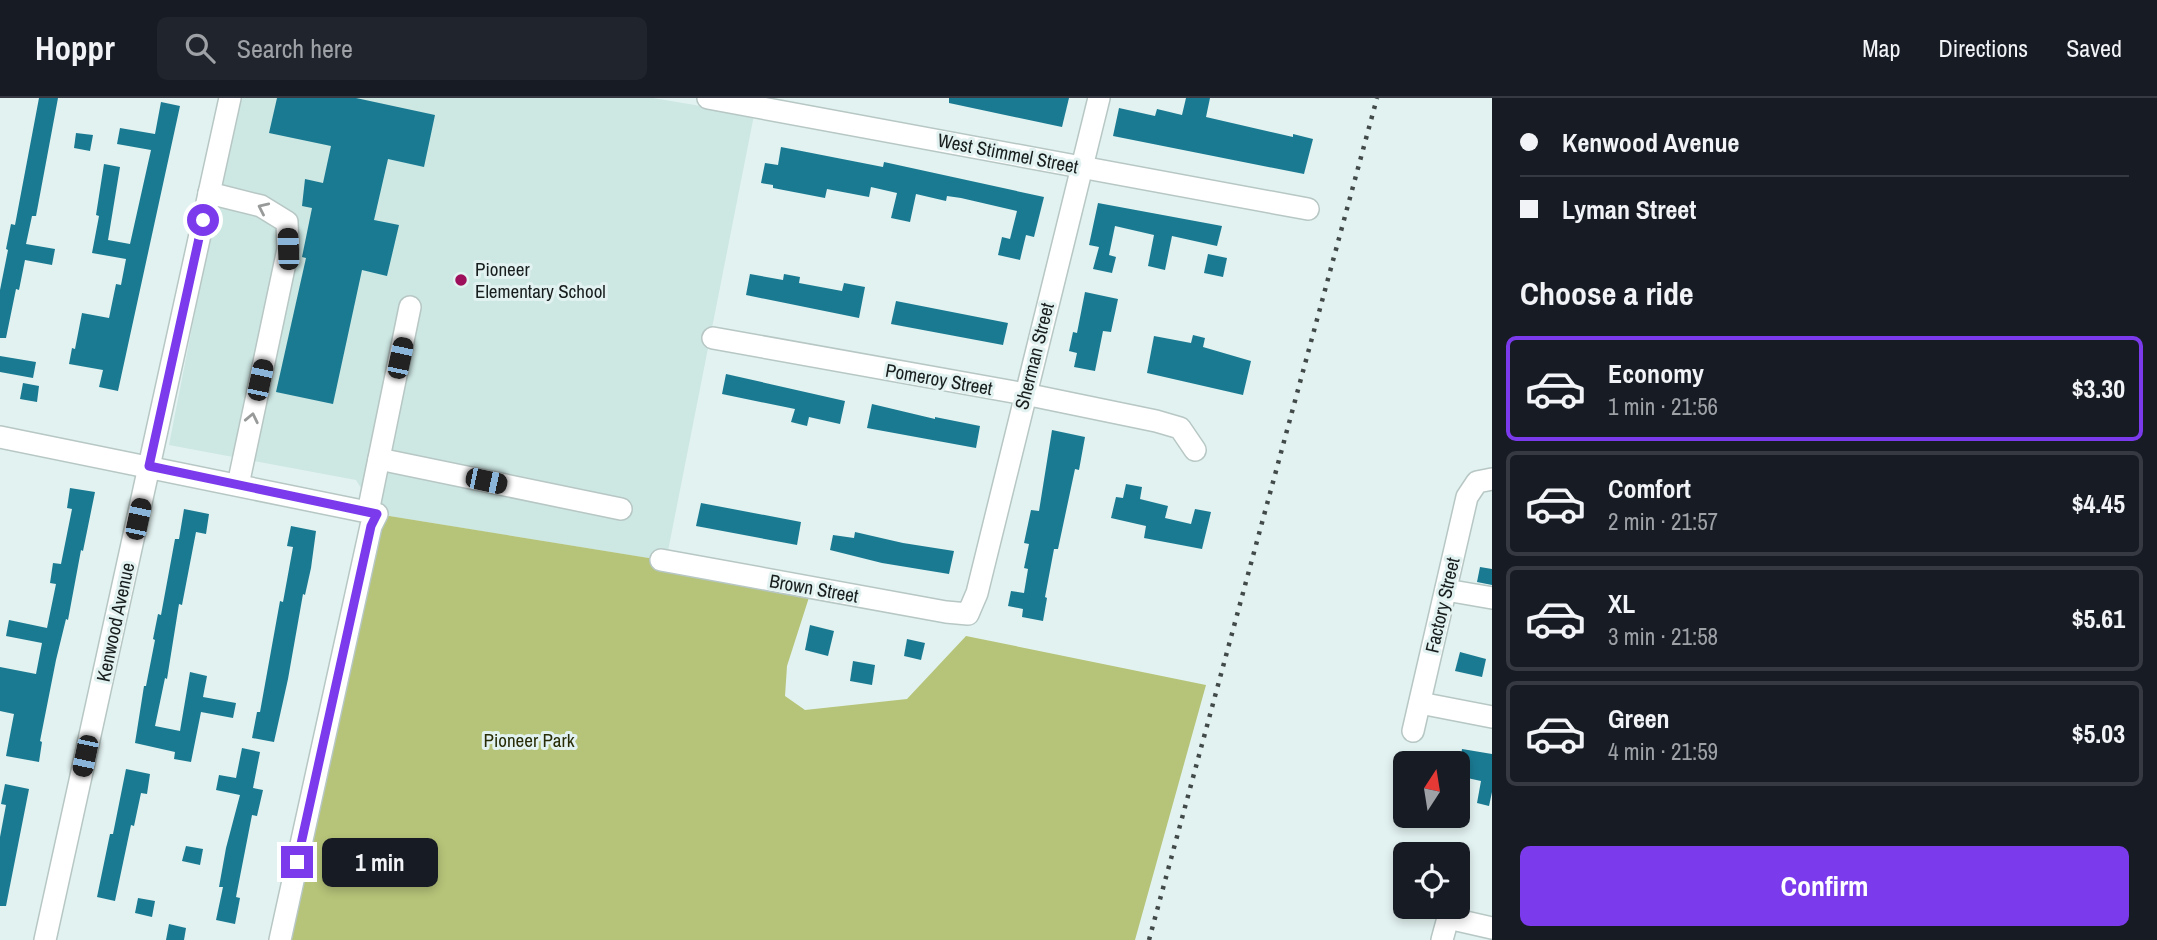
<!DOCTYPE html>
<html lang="en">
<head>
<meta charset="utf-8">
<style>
  body { margin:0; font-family:"Archivo Narrow",sans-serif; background:#20242c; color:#f1f3f6; height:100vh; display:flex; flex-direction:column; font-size:26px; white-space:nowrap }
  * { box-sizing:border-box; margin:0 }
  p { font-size:23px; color:#9ea1a6 }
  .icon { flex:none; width:38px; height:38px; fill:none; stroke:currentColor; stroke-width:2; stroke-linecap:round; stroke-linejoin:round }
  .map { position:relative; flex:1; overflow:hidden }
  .side { display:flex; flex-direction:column; background:#171b24; width:665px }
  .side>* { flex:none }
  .top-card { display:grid; align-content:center; height:154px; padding:0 28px; background:#171b24 }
  .needle { width:46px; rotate:12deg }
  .controls { position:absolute; left:1393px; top:653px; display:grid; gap:14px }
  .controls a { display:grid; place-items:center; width:77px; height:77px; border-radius:10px; background:#171b24; box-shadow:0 4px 10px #0003; font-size:35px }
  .end { position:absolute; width:32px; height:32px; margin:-16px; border:9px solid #7c3aed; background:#fff; box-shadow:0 0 0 4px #fff }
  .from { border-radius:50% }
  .bubble { position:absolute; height:49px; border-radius:10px; background:#171b24; box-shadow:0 4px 10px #0003; font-size:23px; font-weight:700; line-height:49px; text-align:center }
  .car { position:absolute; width:21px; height:42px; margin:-21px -10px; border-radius:9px; box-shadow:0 0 5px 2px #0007; background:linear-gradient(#222 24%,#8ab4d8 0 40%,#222 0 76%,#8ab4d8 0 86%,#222 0) }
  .top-card b { display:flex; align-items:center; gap:24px; height:66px; font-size:26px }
  .top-card b+b { border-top:2px solid #363941 }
  .top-card i { width:18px; height:18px; background:#f1f3f6 }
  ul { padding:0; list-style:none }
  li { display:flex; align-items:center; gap:21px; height:105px; margin:0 14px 10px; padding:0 14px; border:4px solid #363941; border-radius:10px }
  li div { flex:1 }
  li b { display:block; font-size:26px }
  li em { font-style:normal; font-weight:700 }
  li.active { border-color:#7c3aed }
  li>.icon { width:63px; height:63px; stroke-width:1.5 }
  h2 { padding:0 28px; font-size:32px; line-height:84px }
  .action { display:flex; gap:14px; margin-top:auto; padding:14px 28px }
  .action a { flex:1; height:80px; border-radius:10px; background:#7c3aed; color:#fff; font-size:28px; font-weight:700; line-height:80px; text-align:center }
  header { display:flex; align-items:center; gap:42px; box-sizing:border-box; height:98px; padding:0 35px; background:#171b24; border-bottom:2px solid #363941 }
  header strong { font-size:33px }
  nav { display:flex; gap:38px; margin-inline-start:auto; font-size:24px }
  .search { width:490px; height:63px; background:#20242c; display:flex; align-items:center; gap:18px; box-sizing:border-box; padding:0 24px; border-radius:10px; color:#9ea1a6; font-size:26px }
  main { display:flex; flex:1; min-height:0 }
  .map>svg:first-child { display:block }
  .built { fill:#cde7e3 }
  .green { fill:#b6c479 }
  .building { fill:#1a7a92 }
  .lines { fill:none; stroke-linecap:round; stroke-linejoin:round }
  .minor-casing { stroke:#b7c7c4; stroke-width:24 }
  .minor { stroke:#fff; stroke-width:21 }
  .rail { stroke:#424a49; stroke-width:4.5; stroke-dasharray:3.5 7; stroke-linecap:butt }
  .oneway { stroke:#979a99 }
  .route { stroke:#7c3aed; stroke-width:9 }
  .poi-dot { fill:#9d0e5b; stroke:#e2f2f0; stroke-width:2.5 }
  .labels { text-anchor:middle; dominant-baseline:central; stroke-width:6; stroke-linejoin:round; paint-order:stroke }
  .street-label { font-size:19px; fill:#181e1d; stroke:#e2f2f0 }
  .poi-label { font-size:19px; fill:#181e1d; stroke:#e2f2f0; text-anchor:start }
  .park-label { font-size:19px; fill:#282d07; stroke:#e2f2f0 }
</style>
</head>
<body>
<header>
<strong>Hoppr</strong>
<div class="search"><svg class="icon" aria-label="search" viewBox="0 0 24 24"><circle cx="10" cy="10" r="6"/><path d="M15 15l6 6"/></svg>Search here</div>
<nav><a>Map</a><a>Directions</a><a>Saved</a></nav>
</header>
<main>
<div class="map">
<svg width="1492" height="842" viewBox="0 0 1492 842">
  <rect width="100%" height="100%" fill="#e2f2f0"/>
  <path class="built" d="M 237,0 L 653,0 L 754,17 L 666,463 L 377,416 L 356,382 L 169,347 Z"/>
  <path class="green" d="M 377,416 L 661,462 L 812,490 L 787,568 L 785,598 L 805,612 L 907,601 L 966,538 L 1206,587 L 1135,842 L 280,842 Z"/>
  <g class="building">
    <path d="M 39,0 L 58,0 L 36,118 L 32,118 L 26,146 L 55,151 L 52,167 L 25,162 L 19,192 L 16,191 L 6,240 L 0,240 L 0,192 L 8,152 L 6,151 L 11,126 L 15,127 Z"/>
    <path d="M 277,0 L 356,0 L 435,17 L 424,69 L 388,61 L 374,122 L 399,127 L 387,178 L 362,172 L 333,306 L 276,294 L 306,160 L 302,159 L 312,110 L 302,108 L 305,81 L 323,85 L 331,48 L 269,35 Z"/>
    <path d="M 949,0 L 1069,0 L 1062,29 L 949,5 Z"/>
    <path d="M 1186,0 L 1210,0 L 1206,19 L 1293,39 L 1293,36 L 1313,41 L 1304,76 L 1113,38 L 1119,10 L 1155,18 L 1157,11 L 1182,17 Z"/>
    <path d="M 161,4 L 180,8 L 118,293 L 99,289 L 103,272 L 69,266 L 72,250 L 75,251 L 82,215 L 109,220 L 116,186 L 121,187 L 126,161 L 92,155 L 99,118 L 96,117 L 104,66 L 120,69 L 108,142 L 130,146 L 151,52 L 117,46 L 120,30 L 155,36 Z"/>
    <path d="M 76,35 L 93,37 L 90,53 L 74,50 Z"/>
    <path d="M 781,49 L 883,69 L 884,64 L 1044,99 L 1034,139 L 1026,137 L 1020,162 L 998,157 L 1002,139 L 1010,141 L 1017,113 L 961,100 L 947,98 L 946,103 L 916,96 L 910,124 L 891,120 L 897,95 L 871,89 L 869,99 L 827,91 L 825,100 L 773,90 L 773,87 L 761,85 L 765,65 L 778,67 Z"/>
    <path d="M 1098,105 L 1222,128 L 1217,148 L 1172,138 L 1165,172 L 1148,168 L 1154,137 L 1115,128 L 1109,157 L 1116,159 L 1112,175 L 1093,171 L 1099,149 L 1089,147 Z"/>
    <path d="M 1208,156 L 1227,160 L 1223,179 L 1204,175 Z"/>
    <path d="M 750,176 L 783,182 L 784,176 L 800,179 L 799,185 L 842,193 L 844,185 L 865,189 L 859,220 L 746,197 Z"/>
    <path d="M 1085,194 L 1118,201 L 1111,234 L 1103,233 L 1095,273 L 1074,269 L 1077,255 L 1069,253 L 1073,234 L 1077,235 Z"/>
    <path d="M 896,203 L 1008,225 L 1003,247 L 891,226 Z"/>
    <path d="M 1193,237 L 1205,240 L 1203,249 L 1251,263 L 1243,297 L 1147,275 L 1154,238 L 1191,245 Z"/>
    <path d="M 0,258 L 36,264 L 33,280 L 0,274 Z"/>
    <path d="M 726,276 L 845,303 L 840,326 L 809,319 L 807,328 L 791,324 L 795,311 L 722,296 Z"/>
    <path d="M 23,285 L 39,288 L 37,304 L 20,301 Z"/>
    <path d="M 872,306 L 935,321 L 935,319 L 980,328 L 976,350 L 867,330 Z"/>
    <path d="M 1052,332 L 1085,339 L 1079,372 L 1075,371 L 1058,451 L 1054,451 L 1045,499 L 1047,500 L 1043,523 L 1022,519 L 1023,511 L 1008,508 L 1011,493 L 1024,495 L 1028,471 L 1024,470 L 1029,446 L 1024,445 L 1031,412 L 1039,413 Z"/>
    <path d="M 1126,386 L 1142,389 L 1140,401 L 1168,408 L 1165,420 L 1191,426 L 1195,411 L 1211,414 L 1202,451 L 1144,440 L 1146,428 L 1111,420 L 1116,399 L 1123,400 Z"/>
    <path d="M 70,390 L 95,394 L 83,453 L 81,452 L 68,522 L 66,521 L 56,562 L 40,643 L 42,644 L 39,664 L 6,658 L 14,616 L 0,613 L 0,569 L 36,576 L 42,545 L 6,538 L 9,522 L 47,530 L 56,486 L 50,485 L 53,465 L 61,466 L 72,411 L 67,410 Z"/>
    <path d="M 701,405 L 801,424 L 797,447 L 696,428 Z"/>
    <path d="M 184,411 L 209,416 L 206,436 L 196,434 L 182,507 L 179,506 L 167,581 L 165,580 L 155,628 L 180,633 L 190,574 L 207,578 L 203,599 L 236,605 L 233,620 L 201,614 L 191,664 L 174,661 L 175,654 L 135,645 L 144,588 L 146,588 L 155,542 L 153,541 L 158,516 L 161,517 L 175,441 L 179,441 Z"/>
    <path d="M 291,428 L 316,433 L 311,470 L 305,497 L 303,496 L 288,581 L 274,644 L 252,640 L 257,614 L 260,614 L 280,503 L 283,504 L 293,449 L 287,448 Z"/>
    <path d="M 855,434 L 903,445 L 954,453 L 949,476 L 882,465 L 830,452 L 833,437 L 854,440 Z"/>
    <path d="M 1480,469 L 1492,471 L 1492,487 L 1477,484 Z"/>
    <path d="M 810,527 L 834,533 L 828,558 L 805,552 Z"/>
    <path d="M 907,541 L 925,545 L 921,562 L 904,558 Z"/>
    <path d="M 1460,554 L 1486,561 L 1482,579 L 1455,573 Z"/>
    <path d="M 853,563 L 875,567 L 872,587 L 850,583 Z"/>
    <path d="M 242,650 L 260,654 L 253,690 L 263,692 L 257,718 L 252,717 L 236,799 L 240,800 L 235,826 L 216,822 L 223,789 L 219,789 L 226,750 L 240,697 L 216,692 L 219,677 L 236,680 Z"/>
    <path d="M 1462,651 L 1492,656 L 1492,694 L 1489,708 L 1477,705 L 1481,683 L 1458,678 Z"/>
    <path d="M 126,671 L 150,676 L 147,696 L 141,695 L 134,728 L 131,727 L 115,803 L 97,799 L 110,736 L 113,736 Z"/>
    <path d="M 5,686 L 29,691 L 6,808 L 0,808 L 0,739 L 6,707 L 1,706 Z"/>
    <path d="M 186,748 L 203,751 L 200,767 L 182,763 Z"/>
    <path d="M 138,800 L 155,803 L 152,819 L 135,815 Z"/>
    <path d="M 169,826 L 186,830 L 184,842 L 166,842 Z"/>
  </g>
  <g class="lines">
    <g class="minor-casing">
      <g id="minor">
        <path d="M 708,0 L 1308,111"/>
        <path d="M 209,95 L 261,108 L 287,124 L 288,151 L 238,387"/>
        <path d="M 713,240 L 1025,296 L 1156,323 L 1180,330 L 1195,352"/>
        <path d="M 0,339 L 377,416 L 371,428 L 280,842"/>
        <path d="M 379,361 L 621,411"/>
        <path d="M 368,414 L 410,209"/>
        <path d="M 661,462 L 946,514 L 968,516 L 977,495 L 1099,0"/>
        <path d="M 1446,492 L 1492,500"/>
        <path d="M 1420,605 L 1492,619"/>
        <path d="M 1413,633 L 1467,399 L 1477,384 L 1492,381"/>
        <path d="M 45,842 L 230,0"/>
        <path d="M 1442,842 L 1448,820 L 1492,830"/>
      </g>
    </g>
    <use href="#minor" class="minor"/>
    <path class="rail" d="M 1149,842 L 1377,0"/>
  </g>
  <defs><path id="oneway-chevron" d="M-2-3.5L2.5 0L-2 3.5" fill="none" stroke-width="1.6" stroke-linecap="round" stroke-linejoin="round" transform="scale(1.75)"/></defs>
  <g class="oneway">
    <use href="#oneway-chevron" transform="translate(263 110) rotate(-155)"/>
    <use href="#oneway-chevron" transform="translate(252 320) rotate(-78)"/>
  </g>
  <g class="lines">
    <path class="route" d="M 203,122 L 149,368 L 377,416 L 371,428 L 297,764"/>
  </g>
  <circle class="poi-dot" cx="461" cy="182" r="7"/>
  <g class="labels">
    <g class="street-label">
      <text transform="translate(1008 55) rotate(11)">West Stimmel Street</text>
      <text transform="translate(1034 258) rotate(-76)">Sherman Street</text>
      <text transform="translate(939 281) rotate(10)">Pomeroy Street</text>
      <text transform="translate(814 490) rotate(10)">Brown Street</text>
      <text transform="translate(1442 507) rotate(-77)">Factory Street</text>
      <text transform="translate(115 524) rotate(-78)">Kenwood Avenue</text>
    </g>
    <g class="poi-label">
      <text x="475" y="171">Pioneer<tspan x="475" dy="22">Elementary School</tspan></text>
    </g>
    <g class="park-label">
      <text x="529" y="642">Pioneer Park</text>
    </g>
  </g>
</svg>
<div class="controls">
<a><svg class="needle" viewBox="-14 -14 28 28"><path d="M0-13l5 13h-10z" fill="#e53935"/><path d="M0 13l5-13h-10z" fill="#9ea1a6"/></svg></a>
<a><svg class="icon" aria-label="locate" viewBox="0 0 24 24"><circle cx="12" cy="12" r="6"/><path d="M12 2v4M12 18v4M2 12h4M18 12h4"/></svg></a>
</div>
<i class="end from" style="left:203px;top:122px"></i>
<i class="end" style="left:297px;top:764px"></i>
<div class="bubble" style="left:322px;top:740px;width:116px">1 min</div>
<i class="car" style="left:288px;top:151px;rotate:358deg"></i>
<i class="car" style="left:400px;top:260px;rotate:12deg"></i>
<i class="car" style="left:260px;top:282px;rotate:12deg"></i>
<i class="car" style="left:486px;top:383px;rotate:102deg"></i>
<i class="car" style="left:138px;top:421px;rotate:12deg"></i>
<i class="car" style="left:85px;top:658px;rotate:192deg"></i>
</div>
<section class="side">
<div class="top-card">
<b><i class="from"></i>Kenwood Avenue</b>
<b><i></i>Lyman Street</b>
</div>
<h2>Choose a ride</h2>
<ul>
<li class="active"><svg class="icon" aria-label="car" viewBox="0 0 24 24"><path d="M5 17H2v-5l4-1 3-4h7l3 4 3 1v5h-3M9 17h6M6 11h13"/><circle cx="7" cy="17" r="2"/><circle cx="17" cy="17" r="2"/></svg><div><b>Economy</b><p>1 min · 21:56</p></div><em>$3.30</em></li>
<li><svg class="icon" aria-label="car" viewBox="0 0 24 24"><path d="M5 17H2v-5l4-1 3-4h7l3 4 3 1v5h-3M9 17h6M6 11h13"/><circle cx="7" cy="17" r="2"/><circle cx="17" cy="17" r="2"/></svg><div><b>Comfort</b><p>2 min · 21:57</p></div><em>$4.45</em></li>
<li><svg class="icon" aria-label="car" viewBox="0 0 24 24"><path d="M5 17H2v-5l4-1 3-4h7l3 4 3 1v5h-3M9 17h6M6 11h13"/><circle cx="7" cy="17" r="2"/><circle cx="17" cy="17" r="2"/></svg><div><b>XL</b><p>3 min · 21:58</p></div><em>$5.61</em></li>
<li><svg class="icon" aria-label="car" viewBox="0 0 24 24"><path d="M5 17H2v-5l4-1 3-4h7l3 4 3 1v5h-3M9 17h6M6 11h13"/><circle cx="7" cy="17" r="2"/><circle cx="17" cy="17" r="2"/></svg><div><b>Green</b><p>4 min · 21:59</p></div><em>$5.03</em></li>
</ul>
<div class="action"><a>Confirm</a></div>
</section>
</main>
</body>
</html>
